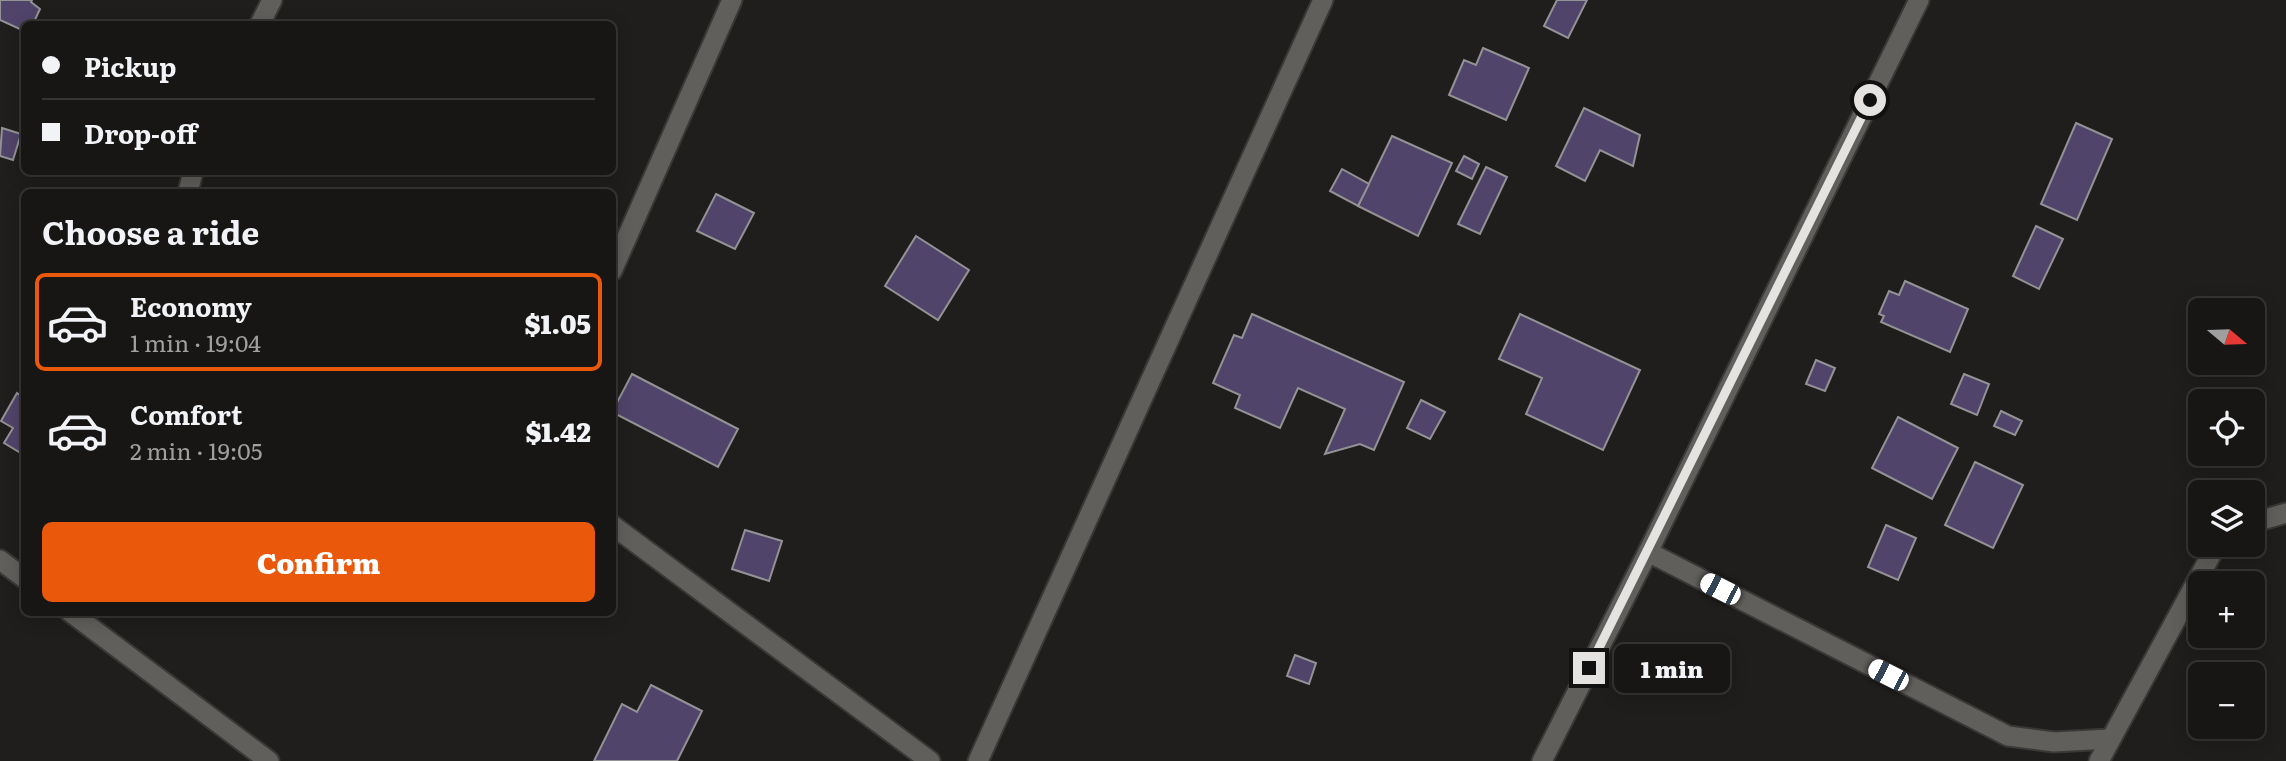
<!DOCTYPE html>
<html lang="en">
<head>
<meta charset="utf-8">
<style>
  body { margin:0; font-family:Literata,serif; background:#252322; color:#f1f3f6; height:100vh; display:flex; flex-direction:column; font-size:26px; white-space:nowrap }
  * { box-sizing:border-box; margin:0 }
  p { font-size:23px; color:#9f9fa0 }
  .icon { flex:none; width:38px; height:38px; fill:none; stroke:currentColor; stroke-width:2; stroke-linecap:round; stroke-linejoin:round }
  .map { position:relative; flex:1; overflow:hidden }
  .sheet { position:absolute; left:21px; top:189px; width:595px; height:427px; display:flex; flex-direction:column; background:#181615; border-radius:10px; box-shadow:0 4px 18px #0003,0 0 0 2px #363534 }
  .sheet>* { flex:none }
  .banner { position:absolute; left:21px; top:21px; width:595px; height:154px; border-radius:10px; box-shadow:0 4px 18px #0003,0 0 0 2px #363534; display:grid; align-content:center; height:154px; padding:0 21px; background:#181615 }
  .needle { width:46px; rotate:109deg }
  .controls { position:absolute; left:2188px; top:298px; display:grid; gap:14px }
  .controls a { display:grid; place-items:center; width:77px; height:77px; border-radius:10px; background:#181615; box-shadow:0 4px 18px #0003,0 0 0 2px #363534; font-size:35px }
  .end { position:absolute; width:32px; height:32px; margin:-16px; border:9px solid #e4e3e2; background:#111; box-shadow:0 0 0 4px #111 }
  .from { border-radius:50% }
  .bubble { position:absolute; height:49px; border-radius:10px; background:#181615; box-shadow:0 4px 18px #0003,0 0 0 2px #363534; font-size:23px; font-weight:800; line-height:49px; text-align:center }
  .car { position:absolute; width:21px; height:42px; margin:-21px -10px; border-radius:9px; box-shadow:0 0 5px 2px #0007; background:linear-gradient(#fff 24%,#345 0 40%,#fff 0 76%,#345 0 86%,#fff 0) }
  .banner b { display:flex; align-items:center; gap:24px; height:66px; font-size:26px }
  .banner b+b { border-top:2px solid #363534 }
  .banner i { width:18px; height:18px; background:#f1f3f6 }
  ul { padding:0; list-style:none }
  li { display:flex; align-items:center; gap:21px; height:98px; margin:0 14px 10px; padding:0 7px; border:4px solid transparent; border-radius:10px }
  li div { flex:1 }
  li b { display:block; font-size:26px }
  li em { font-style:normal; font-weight:800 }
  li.on { border-color:#ea580c }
  li>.icon { width:63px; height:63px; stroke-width:1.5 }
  h2 { padding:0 21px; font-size:32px; line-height:84px }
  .primary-button { display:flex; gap:14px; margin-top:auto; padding:14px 21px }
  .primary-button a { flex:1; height:80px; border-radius:10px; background:#ea580c; color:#fff; font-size:28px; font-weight:800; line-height:80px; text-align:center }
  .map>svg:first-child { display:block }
  .building { fill:#51446a; stroke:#939295; stroke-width:2 }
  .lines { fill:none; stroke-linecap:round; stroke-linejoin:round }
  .minor-casing { stroke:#3a3837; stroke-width:23 }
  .minor { stroke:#615f5c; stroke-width:19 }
  .route { stroke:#e4e3e2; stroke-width:9 }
</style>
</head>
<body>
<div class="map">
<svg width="2286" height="761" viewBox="0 0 2286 761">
  <rect width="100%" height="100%" fill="#201e1c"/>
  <g class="building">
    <path d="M 0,0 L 32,0 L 31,2 L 40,9 L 33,24 L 24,24 L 24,31 L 0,20 Z"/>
    <path d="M 1557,0 L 1587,0 L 1568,38 L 1544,26 Z"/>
    <path d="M 1483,48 L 1529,68 L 1506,120 L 1449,95 L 1464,60 L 1476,65 Z"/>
    <path d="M 1584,108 L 1640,135 L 1633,166 L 1600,150 L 1585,181 L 1556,166 Z"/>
    <path d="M 2076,123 L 2112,139 L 2077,220 L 2041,204 Z"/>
    <path d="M 2,128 L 21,134 L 13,160 L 0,156 Z"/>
    <path d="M 1392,136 L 1452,163 L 1418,236 L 1358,206 Z"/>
    <path d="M 1464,156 L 1479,164 L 1472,179 L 1456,171 Z"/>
    <path d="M 1486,167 L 1507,177 L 1480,234 L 1458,224 Z"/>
    <path d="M 1342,169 L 1369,184 L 1358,206 L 1330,191 Z"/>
    <path d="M 716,194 L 754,213 L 735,249 L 697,231 Z"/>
    <path d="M 2036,226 L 2063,239 L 2039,289 L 2013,276 Z"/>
    <path d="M 916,236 L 969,270 L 938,320 L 885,286 Z"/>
    <path d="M 1905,281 L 1968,309 L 1950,352 L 1881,322 L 1884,316 L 1879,314 L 1889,291 L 1899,295 Z"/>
    <path d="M 1252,314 L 1404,382 L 1374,450 L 1360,444 L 1325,454 L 1345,409 L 1298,388 L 1280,428 L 1235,408 L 1240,395 L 1213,383 L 1234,335 L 1242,338 Z"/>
    <path d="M 1520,314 L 1640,370 L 1603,450 L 1526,414 L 1542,378 L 1499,359 Z"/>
    <path d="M 1816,360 L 1835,368 L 1825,391 L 1806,384 Z"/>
    <path d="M 632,374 L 738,429 L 718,467 L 612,412 Z"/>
    <path d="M 1964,374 L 1989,384 L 1977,415 L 1951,404 Z"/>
    <path d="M 17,393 L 24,398 L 24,455 L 4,443 L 13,428 L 1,421 Z"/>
    <path d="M 1421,400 L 1445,412 L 1430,439 L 1407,428 Z"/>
    <path d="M 2001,411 L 2022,421 L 2015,435 L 1994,426 Z"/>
    <path d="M 1898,417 L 1958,448 L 1932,499 L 1872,468 Z"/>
    <path d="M 1975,462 L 2023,485 L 1993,548 L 1945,525 Z"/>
    <path d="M 1886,525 L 1916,538 L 1898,580 L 1868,567 Z"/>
    <path d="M 745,530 L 782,541 L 769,581 L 732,569 Z"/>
    <path d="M 1295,655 L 1316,663 L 1309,684 L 1287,676 Z"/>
    <path d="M 651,685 L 702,711 L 677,761 L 594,761 L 622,704 L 637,712 Z"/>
  </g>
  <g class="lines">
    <g class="minor-casing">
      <g id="minor">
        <path d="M 260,24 L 272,0"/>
        <path d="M 188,192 L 193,172"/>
        <path d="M 612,271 L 732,0"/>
        <path d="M 2252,523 L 2286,513"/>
        <path d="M 612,525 L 930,761"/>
        <path d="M 1648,552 L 2008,736 L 2054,742 L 2110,739"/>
        <path d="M 0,560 L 24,578"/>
        <path d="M 70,612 L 269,761"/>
        <path d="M 978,761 L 1323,0"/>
        <path d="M 1542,761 L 1648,552 L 1919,0"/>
        <path d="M 2099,761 L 2217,544"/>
      </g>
    </g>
    <use href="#minor" class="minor"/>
  </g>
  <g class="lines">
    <path class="route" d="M 1589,668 L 1870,100"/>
  </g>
</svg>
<div class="controls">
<a><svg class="needle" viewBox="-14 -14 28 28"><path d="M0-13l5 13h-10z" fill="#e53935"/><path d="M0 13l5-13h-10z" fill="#9f9fa0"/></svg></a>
<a><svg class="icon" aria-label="locate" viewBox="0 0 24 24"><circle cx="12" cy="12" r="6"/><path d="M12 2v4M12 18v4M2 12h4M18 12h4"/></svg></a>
<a><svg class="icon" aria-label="layers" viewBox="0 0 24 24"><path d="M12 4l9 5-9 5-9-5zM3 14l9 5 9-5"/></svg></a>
<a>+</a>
<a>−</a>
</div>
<i class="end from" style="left:1870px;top:100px"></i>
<i class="end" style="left:1589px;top:668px"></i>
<div class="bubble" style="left:1614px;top:644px;width:116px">1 min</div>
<i class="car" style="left:1720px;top:589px;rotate:297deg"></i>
<i class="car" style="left:1888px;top:675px;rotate:297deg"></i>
<div class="banner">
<b><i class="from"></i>Pickup</b>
<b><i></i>Drop-off</b>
</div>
<section class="sheet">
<h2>Choose a ride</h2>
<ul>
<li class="on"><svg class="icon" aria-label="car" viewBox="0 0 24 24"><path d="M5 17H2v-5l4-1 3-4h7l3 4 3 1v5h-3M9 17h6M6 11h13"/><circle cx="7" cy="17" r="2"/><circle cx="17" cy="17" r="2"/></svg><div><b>Economy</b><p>1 min · 19:04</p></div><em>$1.05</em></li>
<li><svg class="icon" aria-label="car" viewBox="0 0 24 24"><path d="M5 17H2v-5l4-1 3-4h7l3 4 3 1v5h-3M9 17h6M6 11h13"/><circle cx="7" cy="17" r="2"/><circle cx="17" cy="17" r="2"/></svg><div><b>Comfort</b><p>2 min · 19:05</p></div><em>$1.42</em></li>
</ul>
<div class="primary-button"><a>Confirm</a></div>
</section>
</div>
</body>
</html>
